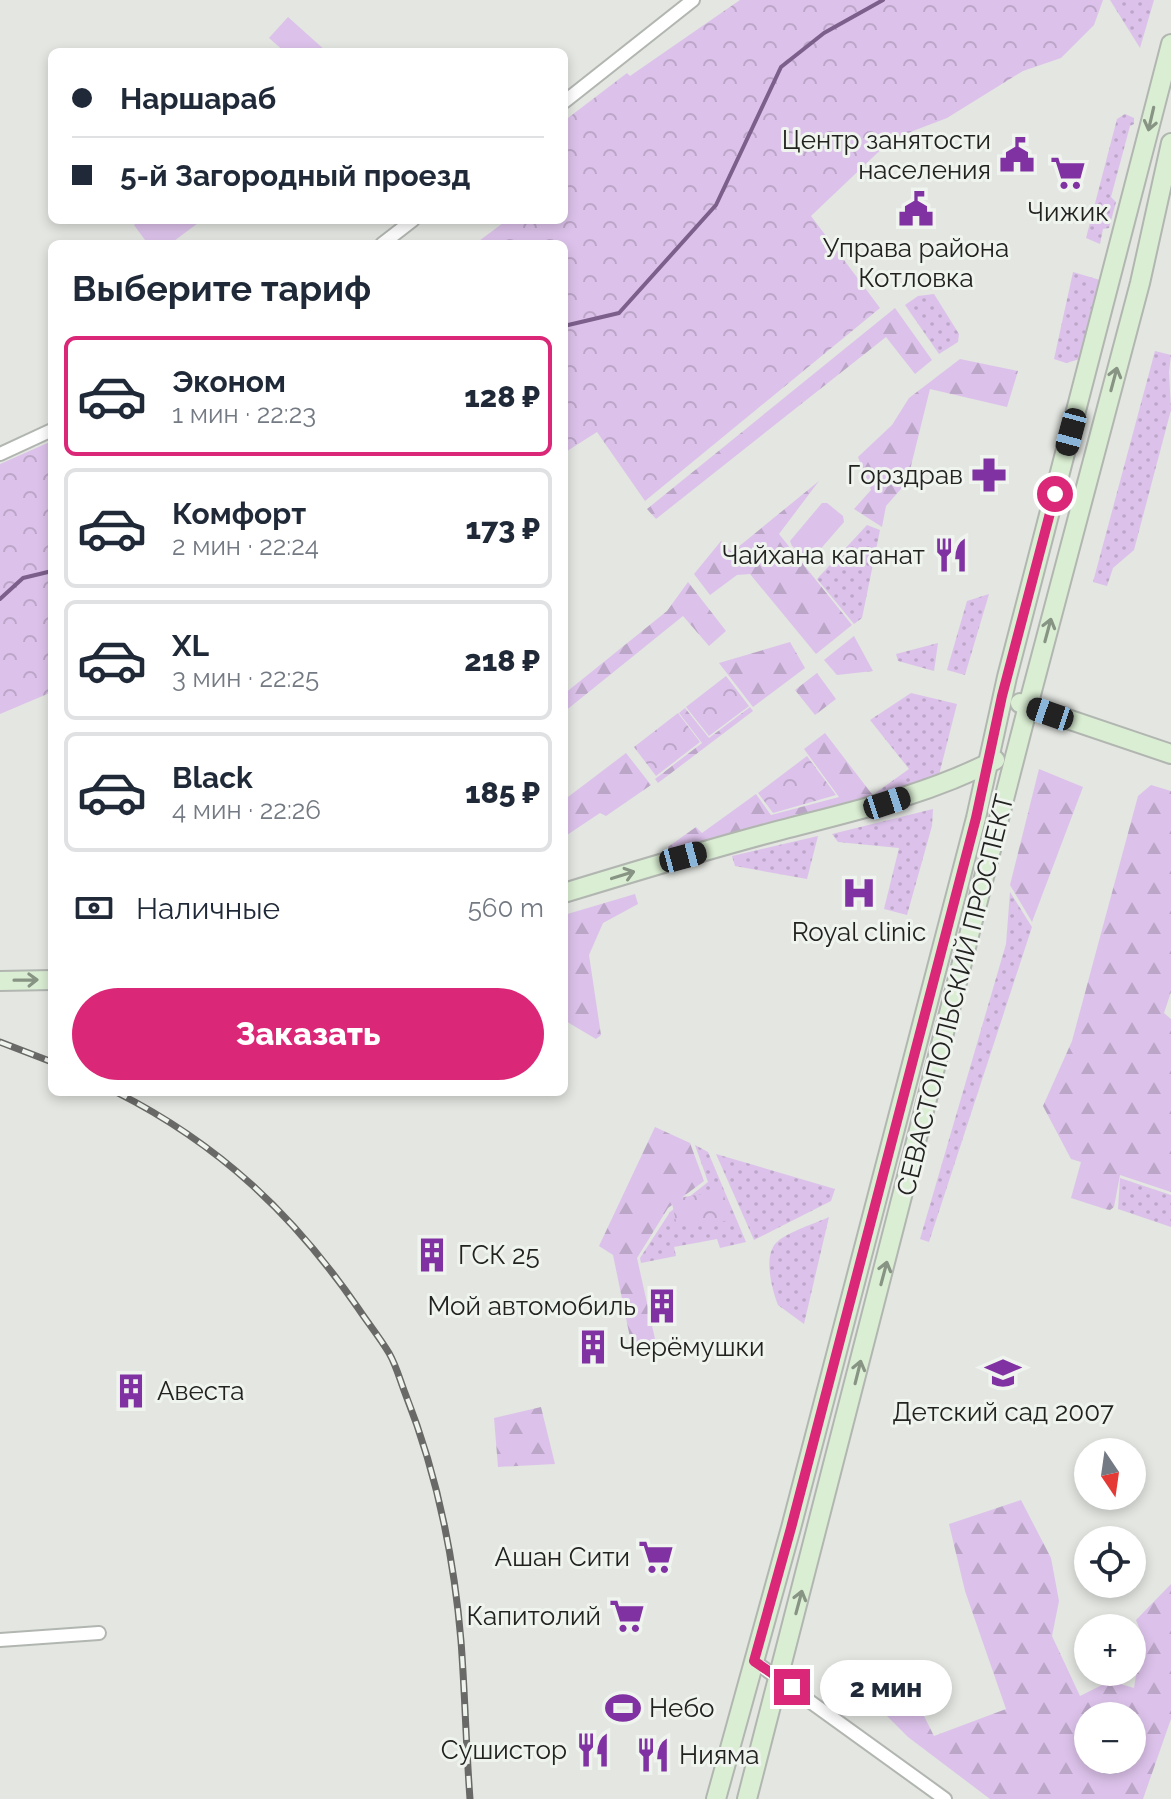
<!DOCTYPE html>
<html lang="ru">
<head>
<meta charset="utf-8">
<style>
  body { margin:0; font-family:Raleway,sans-serif; background:#f2f2f3; color:#1f2937; height:100vh; display:flex; flex-direction:column; font-size:30px; white-space:nowrap }
  * { box-sizing:border-box; margin:0 }
  p { font-size:26px; color:#747a83 }
  .icon { flex:none; width:44px; height:44px; fill:none; stroke:currentColor; stroke-width:2; stroke-linecap:round; stroke-linejoin:round }
  .map { position:relative; flex:1; overflow:hidden }
  .drawer { position:absolute; left:48px; top:240px; width:520px; height:856px; display:flex; flex-direction:column; background:#fff; border-radius:12px; box-shadow:0 4px 12px #0003 }
  .drawer>* { flex:none }
  .top-card { position:absolute; left:48px; top:48px; width:520px; height:176px; border-radius:12px; box-shadow:0 4px 12px #0003; display:grid; align-content:center; height:176px; padding:0 24px; background:#fff }
  .needle { width:52px; rotate:167deg }
  .tools { position:absolute; left:1074px; top:1438px; display:grid; gap:16px }
  .tools a { display:grid; place-items:center; width:72px; height:72px; border-radius:50%; background:#fff; box-shadow:0 4px 12px #0003; font-size:40px }
  .end { position:absolute; width:36px; height:36px; margin:-18px; border:10px solid #db2777; background:#fff; box-shadow:0 0 0 4px #fff }
  .from { border-radius:50% }
  .bubble { position:absolute; height:56px; border-radius:28px; background:#fff; box-shadow:0 4px 12px #0003; font-size:26px; font-weight:800; line-height:56px; text-align:center }
  .car { position:absolute; width:24px; height:48px; margin:-24px -12px; border-radius:10px; box-shadow:0 0 6px 2px #0007; background:linear-gradient(#222 24%,#8ab4d8 0 40%,#222 0 76%,#8ab4d8 0 86%,#222 0) }
  .top-card b { display:flex; align-items:center; gap:28px; height:76px; font-size:30px }
  .top-card b+b { border-top:2px solid #e0e1e3 }
  .top-card i { width:20px; height:20px; background:#1f2937 }
  ul { padding:0; list-style:none }
  li { display:flex; align-items:center; gap:24px; height:120px; margin:0 16px 12px; padding:0 8px; border:4px solid #e0e1e3; border-radius:12px }
  li div { flex:1 }
  li b { display:block; font-size:30px }
  li em { font-style:normal; font-weight:800 }
  li.active { border-color:#db2777 }
  li>.icon { width:72px; height:72px; stroke-width:1.5 }
  h2 { padding:0 24px; font-size:36px; line-height:96px }
  .pay { display:flex; align-items:center; gap:20px; height:88px; padding:0 24px; font-size:30px }
  .pay p { margin-inline-start:auto }
  .cta { display:flex; gap:16px; margin-top:auto; padding:16px 24px }
  .cta a { flex:1; height:92px; border-radius:48px; background:#db2777; color:#fff; font-size:32px; font-weight:800; line-height:92px; text-align:center }
  .map>svg:first-child { display:block }
  .grass { fill:url(#grass-dots) }
  .forest { fill:url(#forest-firs); fill-rule:evenodd }
  .park { fill:url(#park-crowns) }
  .pitch { fill:#dcc2ea }
  .lines { fill:none; stroke-linecap:round; stroke-linejoin:round }
  .stream { stroke:#7c5f8b; stroke-width:4 }
  .street-casing { stroke:#b2b6b1; stroke-width:16 }
  .secondary-casing { stroke:#b2b6b1; stroke-width:22 }
  .street { stroke:#fff; stroke-width:12 }
  .secondary { stroke:#daeed3; stroke-width:18 }
  .rail-casing { stroke:#696a67; stroke-width:7 }
  .rail { stroke:#f0f4ef; stroke-width:4; stroke-dasharray:12; stroke-linecap:butt }
  .oneway { stroke:#879383 }
  .route { stroke:#db2777; stroke-width:10 }
  .labels { text-anchor:middle; dominant-baseline:central; stroke-width:6; stroke-linejoin:round; paint-order:stroke }
  .poi-label { font-size:26px; fill:#222321; stroke:#f0f4ef; text-anchor:end }
  .street-label { font-size:26px; fill:#222321; stroke:#f0f4ef }
</style>
</head>
<body>
<div class="map">
<svg width="1171" height="1799" viewBox="0 0 1171 1799">
  <defs>
    <pattern id="grass-dots" width="8" height="8" patternUnits="userSpaceOnUse" patternTransform="scale(2)"><rect width="8" height="8" fill="#dcc2ea"/><path d="M2 2h.1M6 6h.1" fill="none" stroke="#bca6c8" stroke-width="1.8" stroke-linecap="round"/></pattern>
    <pattern id="forest-firs" width="22" height="20" patternUnits="userSpaceOnUse" patternTransform="scale(2)"><rect width="22" height="20" fill="#dcc2ea"/><path d="M5 1l3.5 6h-7zM16 11l3.5 6h-7z" fill="#bca6c8"/></pattern>
    <pattern id="park-crowns" width="20" height="18" patternUnits="userSpaceOnUse" patternTransform="scale(2)"><rect width="20" height="18" fill="#dcc2ea"/><path d="M2 6a3 3 0 1 1 6 0M12 15a3 3 0 1 1 6 0" fill="none" stroke="#bca6c8"/></pattern>
  </defs>
  <rect width="100%" height="100%" fill="#e3e6e1"/>
  <g class="grass">
    <path d="M 1110,0 L 1154,0 L 1140,48 Z"/>
    <path d="M 1125,114 L 1134,118 L 1134,124 L 1130,126 L 1111,197 L 1116,202 L 1109,228 L 1103,229 L 1100,244 L 1086,238 L 1117,119 Z"/>
    <path d="M 1073,272 L 1100,280 L 1080,359 L 1066,363 L 1054,359 Z"/>
    <path d="M 934,294 L 959,334 L 958,342 L 939,354 L 905,305 L 918,296 Z"/>
    <path d="M 1155,351 L 1171,355 L 1169,372 L 1171,410 L 1134,550 L 1113,568 L 1107,586 L 1093,582 Z"/>
    <path d="M 867,525 L 880,530 L 862,618 L 854,624 L 817,579 Z"/>
    <path d="M 989,594 L 965,675 L 947,670 L 967,601 Z"/>
    <path d="M 938,643 L 934,671 L 898,661 L 896,654 Z"/>
    <path d="M 911,693 L 957,704 L 939,775 L 879,801 L 874,794 L 909,769 L 870,720 Z"/>
    <path d="M 933,809 L 932,826 L 907,915 L 884,909 L 899,848 L 838,842 L 832,834 Z"/>
    <path d="M 818,836 L 807,879 L 735,866 L 732,856 Z"/>
    <path d="M 1010,892 L 1032,927 L 929,1242 L 920,1239 L 1006,944 Z"/>
    <path d="M 695,1145 L 708,1152 L 746,1242 L 720,1248 L 717,1239 L 674,1247 L 676,1256 L 641,1263 L 640,1258 L 670,1212 L 708,1182 Z"/>
    <path d="M 716,1154 L 835,1189 L 831,1201 L 754,1240 Z"/>
    <path d="M 1120,1178 L 1171,1195 L 1171,1227 L 1118,1209 Z"/>
    <path d="M 829,1217 L 804,1324 L 778,1305 C 772,1289 763,1257 776,1243 C 785,1233 816,1223 829,1217 Z"/>
  </g>
  <g class="forest">
    <path d="M 895,308 L 932,360 L 915,374 L 886,337 L 656,519 L 647,509 Z"/>
    <path d="M 960,359 L 1018,371 L 1007,407 L 930,389 L 907,482 L 886,506 L 882,527 L 854,509 L 871,490 L 858,457 L 892,425 L 909,398 Z"/>
    <path d="M 819,481 L 779,534 L 852,625 L 816,654 L 750,574 L 737,575 L 710,595 L 694,574 L 721,541 L 732,552 Z"/>
    <path d="M 688,582 L 726,631 L 709,646 L 683,616 L 564,712 L 564,694 L 667,611 Z"/>
    <path d="M 790,642 L 805,668 L 753,707 L 719,663 Z"/>
    <path d="M 817,673 L 836,699 L 815,715 L 795,690 Z"/>
    <path d="M 750,707 L 753,711 L 658,783 L 655,779 L 702,743 L 679,713 L 685,708 L 709,738 Z"/>
    <path d="M 825,733 L 878,802 L 674,856 L 668,847 L 696,827 L 702,833 L 756,794 L 771,815 L 839,797 L 804,749 Z"/>
    <path d="M 626,753 L 651,785 L 606,816 L 600,813 L 564,837 L 564,800 Z"/>
    <path d="M 1039,769 L 1083,787 L 1032,922 L 1010,885 Z"/>
    <path d="M 1151,785 L 1171,791 L 1171,992 L 1164,1013 L 1171,1019 L 1171,1192 L 1120,1175 L 1114,1207 L 1110,1210 L 1105,1209 L 1071,1198 L 1081,1162 L 1071,1159 L 1043,1106 L 1072,1041 L 1138,796 Z"/>
    <path d="M 635,894 L 638,904 L 603,923 L 589,955 L 601,1035 L 596,1039 L 564,1020 L 564,915 Z"/>
    <path d="M 655,1127 L 690,1143 L 704,1181 L 668,1208 L 637,1258 L 657,1348 L 633,1352 L 613,1255 L 599,1246 Z"/>
    <path d="M 541,1407 L 555,1464 L 498,1467 L 494,1418 Z"/>
    <path d="M 1021,1500 L 1051,1558 L 1059,1601 L 1052,1636 L 1080,1696 L 1110,1681 L 1134,1688 L 1142,1635 L 1136,1620 L 1171,1584 L 1171,1719 L 1143,1799 L 990,1799 L 908,1737 L 885,1714 L 880,1695 L 906,1680 L 934,1736 L 1006,1709 L 965,1591 L 949,1524 ZM 1088,1716 L 1132,1716 L 1132,1760 L 1088,1760 Z"/>
  </g>
  <g class="park">
    <path d="M 740,0 L 1103,0 L 1094,25 L 1061,58 L 1023,71 L 947,118 L 892,139 L 811,216 L 880,308 L 645,501 L 597,432 L 564,453 L 564,244 L 475,244 L 507,220 L 564,220 L 564,121 L 627,73 L 630,76 Z"/>
    <path d="M 52,441 L 52,692 L 0,714 L 0,464 Z"/>
    <path d="M 854,636 L 873,671 L 837,675 L 824,660 Z"/>
    <path d="M 726,676 L 749,706 L 709,736 L 686,707 Z"/>
    <path d="M 678,713 L 700,742 L 656,776 L 634,747 Z"/>
    <path d="M 807,756 L 836,795 L 773,813 L 758,793 Z"/>
    <path d="M 722,1191 L 733,1220 L 677,1226 L 671,1199 Z"/>
  </g>
  <g class="pitch">
    <path d="M 288,17 L 327,52 L 285,52 L 269,38 Z"/>
    <path d="M 141,220 L 202,220 L 170,244 L 148,244 L 134,225 Z"/>
    <path d="M 822,503 L 827,503 L 843,516 L 844,522 L 811,560 L 792,546 L 790,541 Z"/>
  </g>
  <g class="lines">
    <g class="stream">
      <path d="M 564,326 L 619,313 L 716,205 L 781,67 L 824,33 L 883,0"/>
      <path d="M 0,599 L 23,578 L 52,571"/>
    </g>
    <g class="street-casing">
      <g id="street">
        <path d="M 564,102 L 693,0"/>
        <path d="M 382,244 L 413,220"/>
        <path d="M 0,454 L 52,430"/>
        <path d="M 0,1640 L 99,1633"/>
        <path d="M 754,1661 L 945,1799"/>
      </g>
    </g>
    <g class="secondary-casing">
      <g id="secondary">
        <path d="M 1020,703 L 1171,754"/>
        <path d="M 564,893 C 636,871 708,849 781,830 C 854,811 927,795 995,760"/>
        <path d="M 0,981 L 52,980"/>
        <path d="M 716,1799 L 791,1528 L 976,818 L 1007,677 L 1171,44"/>
        <path d="M 747,1799 L 1028,706 L 1140,283 L 1171,143"/>
      </g>
    </g>
    <use href="#street" class="street"/>
    <use href="#secondary" class="secondary"/>
    <g class="rail-casing">
      <g id="rail">
        <path d="M 0,1042 L 52,1062"/>
        <path d="M 116,1092 C 219,1144 293,1214 358,1308 C 368,1323 380,1338 389,1353 C 396,1365 400,1380 405,1393 C 436,1471 454,1557 461,1641 C 465,1694 466,1746 470,1799"/>
      </g>
    </g>
    <use href="#rail" class="rail"/>
  </g>
  <defs><path id="oneway-shaft" d="M-6 0H5M1.5-3L5.5 0L1.5 3" fill="none" stroke-width="1.6" stroke-linecap="round" stroke-linejoin="round" transform="scale(2)"/></defs>
  <g class="oneway">
    <use href="#oneway-shaft" transform="translate(1151 119) rotate(103)"/>
    <use href="#oneway-shaft" transform="translate(1114 379) rotate(-75)"/>
    <use href="#oneway-shaft" transform="translate(1048 630) rotate(-75)"/>
    <use href="#oneway-shaft" transform="translate(623 875) rotate(-17)"/>
    <use href="#oneway-shaft" transform="translate(26 980) rotate(-1)"/>
    <use href="#oneway-shaft" transform="translate(884 1273) rotate(-75)"/>
    <use href="#oneway-shaft" transform="translate(858 1372) rotate(-76)"/>
    <use href="#oneway-shaft" transform="translate(799 1602) rotate(-75)"/>
  </g>
  <g class="lines">
    <path class="route" d="M 792,1687 L 754,1661 L 791,1528 L 976,818 L 1002,696 L 1055,494"/>
  </g>
  <defs>
    <g id="civic-bare" transform="scale(2.76)"><path d="M-.6-6.5H3V-4.5H.6V-3L4-1V1h2V6H-6V1h2V-1L-.6-3ZM-1.2 2.5V6h2.4V2.5Z" fill="#8031a2" stroke="#f0f4ef" stroke-width="2.5" paint-order="stroke"/></g>
    <g id="supermarket-bare" transform="scale(2.76)"><path d="M-6-5.5h2.5l.6 2H6L4.5 2H-2.5L-4.4-4H-6ZM-1.5 3.2a1.3 1.3 0 1 0 .1 0ZM3 3.2a1.3 1.3 0 1 0 .1 0Z" fill="#8031a2" stroke="#f0f4ef" stroke-width="2.5" paint-order="stroke"/></g>
    <g id="pharmacy-bare" transform="scale(2.76)"><path d="M-2-6h4v4h4v4h-4v4h-4v-4h-4v-4h4Z" fill="#8031a2" stroke="#f0f4ef" stroke-width="2.5" paint-order="stroke"/></g>
    <g id="restaurant-bare" transform="scale(2.76)"><path d="M-5-6h1v4h1v-4h1v4h1v-4h1v5L-1.5 .5V6h-2V.5L-5-1ZM5-6V6H3V1.5H1.5Q1.5-4 5-6Z" fill="#8031a2" stroke="#f0f4ef" stroke-width="2.5" paint-order="stroke"/></g>
    <g id="hospital-bare" transform="scale(2.76)"><path d="M-5-5h3v3.5h4V-5h3V5h-3V1.5h-4V5h-3Z" fill="#8031a2" stroke="#f0f4ef" stroke-width="2.5" paint-order="stroke"/></g>
    <g id="building-bare" transform="scale(2.76)"><path d="M-4-6H4V6H1V3H-1V6H-4ZM-2.5-4.3h1.7v1.8h-1.7ZM.8-4.3h1.7v1.8H.8ZM-2.5-1h1.7V.8h-1.7ZM.8-1h1.7V.8H.8Z" fill="#8031a2" stroke="#f0f4ef" stroke-width="2.5" paint-order="stroke"/></g>
    <g id="school-bare" transform="scale(2.76)"><path d="M0-5L7-2L0 1L-7-2ZM-4 1L0 2.5L4 1V4Q0 6-4 4Z" fill="#8031a2" stroke="#f0f4ef" stroke-width="2.5" paint-order="stroke"/></g>
    <g id="stadium-bare" transform="scale(2.76)"><path d="M0-5a6.5 5 0 1 0 0 10a6.5 5 0 1 0 0-10ZM-3.5-1.8h7v3.6h-7Z" fill="#8031a2" stroke="#f0f4ef" stroke-width="2.5" paint-order="stroke"/></g>
  </defs>
  <g fill-rule="evenodd">
    <use href="#civic-bare" x="1017" y="155"/>
    <use href="#supermarket-bare" x="1068" y="173"/>
    <use href="#civic-bare" x="916" y="209"/>
    <use href="#pharmacy-bare" x="989" y="475"/>
    <use href="#restaurant-bare" x="951" y="555"/>
    <use href="#hospital-bare" x="859" y="893"/>
    <use href="#building-bare" x="432" y="1255"/>
    <use href="#building-bare" x="662" y="1306"/>
    <use href="#building-bare" x="593" y="1347"/>
    <use href="#school-bare" x="1003" y="1373"/>
    <use href="#building-bare" x="131" y="1391"/>
    <use href="#supermarket-bare" x="656" y="1557"/>
    <use href="#supermarket-bare" x="627" y="1616"/>
    <use href="#stadium-bare" x="623" y="1708"/>
    <use href="#restaurant-bare" x="593" y="1750"/>
    <use href="#restaurant-bare" x="653" y="1755"/>
  </g>
  <g class="labels">
    <g class="poi-label">
      <text x="991" y="140">Центр занятости<tspan x="991" dy="30">населения</tspan></text>
      <text x="1068" y="212" text-anchor="middle">Чижик</text>
      <text x="916" y="248" text-anchor="middle">Управа района<tspan x="916" dy="30">Котловка</tspan></text>
      <text x="963" y="475">Горздрав</text>
      <text x="925" y="555">Чайхана каганат</text>
      <text x="859" y="932" text-anchor="middle">Royal clinic</text>
      <text x="458" y="1255" text-anchor="start">ГСК 25</text>
      <text x="636" y="1306">Мой автомобиль</text>
      <text x="619" y="1347" text-anchor="start">Черёмушки</text>
      <text x="157" y="1391" text-anchor="start">Авеста</text>
      <text x="1003" y="1412" text-anchor="middle">Детский сад 2007</text>
      <text x="630" y="1557">Ашан Сити</text>
      <text x="601" y="1616">Капитолий</text>
      <text x="649" y="1708" text-anchor="start">Небо</text>
      <text x="567" y="1750">Сушистор</text>
      <text x="679" y="1755" text-anchor="start">Нияма</text>
    </g>
    <g class="street-label">
      <text transform="translate(955 995) rotate(-76)">СЕВАСТОПОЛЬСКИЙ ПРОСПЕКТ</text>
    </g>
  </g>
</svg>
<div class="tools">
<a><svg class="needle" viewBox="-14 -14 28 28"><path d="M0-13l5 13h-10z" fill="#e53935"/><path d="M0 13l5-13h-10z" fill="#747a83"/></svg></a>
<a><svg class="icon" aria-label="locate" viewBox="0 0 24 24"><circle cx="12" cy="12" r="6"/><path d="M12 2v4M12 18v4M2 12h4M18 12h4"/></svg></a>
<a>+</a>
<a>−</a>
</div>
<i class="end from" style="left:1055px;top:494px"></i>
<i class="end" style="left:792px;top:1687px"></i>
<div class="bubble" style="left:820px;top:1660px;width:132px">2 мин</div>
<i class="car" style="left:1071px;top:432px;rotate:195deg"></i>
<i class="car" style="left:1050px;top:714px;rotate:289deg"></i>
<i class="car" style="left:887px;top:803px;rotate:72deg"></i>
<i class="car" style="left:683px;top:857px;rotate:75deg"></i>
<div class="top-card">
<b><i class="from"></i>Наршараб</b>
<b><i></i>5-й Загородный проезд</b>
</div>
<section class="drawer">
<h2>Выберите тариф</h2>
<ul>
<li class="active"><svg class="icon" aria-label="car" viewBox="0 0 24 24"><path d="M5 17H2v-5l4-1 3-4h7l3 4 3 1v5h-3M9 17h6M6 11h13"/><circle cx="7" cy="17" r="2"/><circle cx="17" cy="17" r="2"/></svg><div><b>Эконом</b><p>1 мин · 22:23</p></div><em>128 ₽</em></li>
<li><svg class="icon" aria-label="car" viewBox="0 0 24 24"><path d="M5 17H2v-5l4-1 3-4h7l3 4 3 1v5h-3M9 17h6M6 11h13"/><circle cx="7" cy="17" r="2"/><circle cx="17" cy="17" r="2"/></svg><div><b>Комфорт</b><p>2 мин · 22:24</p></div><em>173 ₽</em></li>
<li><svg class="icon" aria-label="car" viewBox="0 0 24 24"><path d="M5 17H2v-5l4-1 3-4h7l3 4 3 1v5h-3M9 17h6M6 11h13"/><circle cx="7" cy="17" r="2"/><circle cx="17" cy="17" r="2"/></svg><div><b>XL</b><p>3 мин · 22:25</p></div><em>218 ₽</em></li>
<li><svg class="icon" aria-label="car" viewBox="0 0 24 24"><path d="M5 17H2v-5l4-1 3-4h7l3 4 3 1v5h-3M9 17h6M6 11h13"/><circle cx="7" cy="17" r="2"/><circle cx="17" cy="17" r="2"/></svg><div><b>Black</b><p>4 мин · 22:26</p></div><em>185 ₽</em></li>
</ul>
<div class="pay"><svg class="icon" aria-label="cash" viewBox="0 0 24 24"><path d="M3 7h18v10H3z"/><circle cx="12" cy="12" r="2"/></svg>Наличные<p>560 m</p></div>
<div class="cta"><a>Заказать</a></div>
</section>
</div>
</body>
</html>
